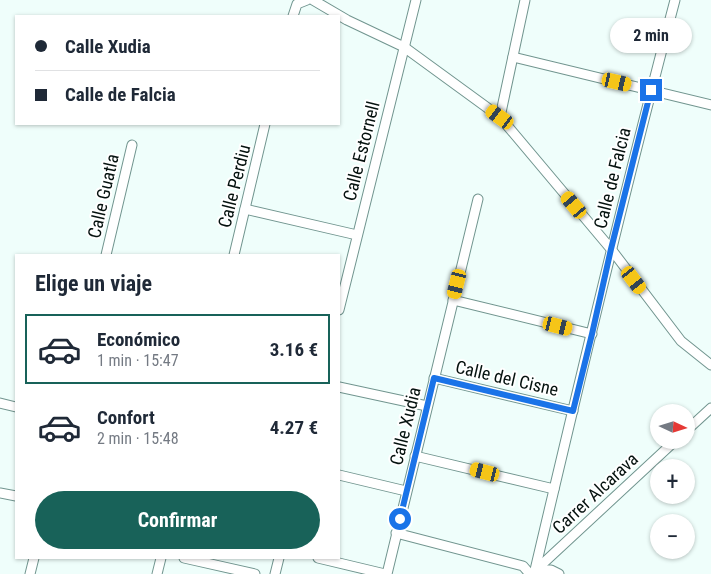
<!DOCTYPE html>
<html lang="es">
<head>
<meta charset="utf-8">
<style>
  body { margin:0; font-family:"Roboto Condensed",sans-serif; background:#f6f6f7; color:#1f2937; height:100vh; display:flex; flex-direction:column; font-size:19px; white-space:nowrap }
  * { box-sizing:border-box; margin:0 }
  p { font-size:16px; color:#747a83 }
  .icon { flex:none; width:28px; height:28px; fill:none; stroke:currentColor; stroke-width:2; stroke-linecap:round; stroke-linejoin:round }
  .map { position:relative; flex:1; overflow:hidden }
  .panel { position:absolute; left:15px; top:254px; width:325px; height:305px; display:flex; flex-direction:column; background:#fff; border-radius:0px; box-shadow:0 1px 4px #0004 }
  .panel>* { flex:none }
  .banner { position:absolute; left:15px; top:15px; width:325px; height:110px; border-radius:0px; box-shadow:0 1px 4px #0004; display:grid; align-content:center; height:110px; padding:0 20px; background:#fff }
  .needle { width:32px; rotate:94deg }
  .controls { position:absolute; left:650px; top:404px; display:grid; gap:10px }
  .controls a { display:grid; place-items:center; width:45px; height:45px; border-radius:50%; background:#fff; box-shadow:0 1px 4px #0004; font-size:25px }
  .end { position:absolute; width:22px; height:22px; margin:-11px; border:6px solid #1a73e8; background:#fff; box-shadow:0 0 0 2px #fff }
  .from { border-radius:50% }
  .bubble { position:absolute; height:35px; border-radius:18px; background:#fff; box-shadow:0 1px 4px #0004; font-size:16px; font-weight:700; line-height:35px; text-align:center }
  .car { position:absolute; width:15px; height:30px; margin:-15px -8px; border-radius:6px; box-shadow:0 0 4px 1px #0007; background:linear-gradient(#f5c518 24%,#345 0 40%,#f5c518 0 76%,#345 0 86%,#f5c518 0) }
  .banner b { display:flex; align-items:center; gap:18px; height:48px; font-size:19px }
  .banner b+b { border-top:1px solid #e0e1e3 }
  .banner i { width:12px; height:12px; background:#1f2937 }
  ul { padding:0; list-style:none }
  li { display:flex; align-items:center; gap:15px; height:70px; margin:0 10px 8px; padding:0 10px; border:2px solid transparent; border-radius:0px }
  li div { flex:1 }
  li b { display:block; font-size:19px }
  li em { font-style:normal; font-weight:700 }
  li.current { border-color:#186259 }
  li>.icon { width:45px; height:45px; stroke-width:1.5 }
  h2 { padding:0 20px; font-size:22px; line-height:60px }
  .action { display:flex; gap:10px; margin-top:auto; padding:10px 20px }
  .action a { flex:1; height:58px; border-radius:30px; background:#186259; color:#fff; font-size:20px; font-weight:700; line-height:58px; text-align:center }
  .map>svg:first-child { display:block }
  .lines { fill:none; stroke-linecap:round; stroke-linejoin:round }
  .street-casing { stroke:#71958f; stroke-width:11 }
  .street { stroke:#fff; stroke-width:9 }
  .route { stroke:#1a73e8; stroke-width:6 }
  .labels { text-anchor:middle; dominant-baseline:central; stroke-width:4; stroke-linejoin:round; paint-order:stroke }
  .street-label { font-size:18px; fill:#04110e; stroke:#fff }
</style>
</head>
<body>
<div class="map">
<svg width="711" height="574" viewBox="0 0 711 574">
  <rect width="100%" height="100%" fill="#effefb"/>
  <g class="lines">
    <g class="street-casing">
      <g id="street">
        <path d="M 313,0 L 347,20 L 404,47 L 500,117 L 611,249 L 681,341 L 711,365"/>
        <path d="M 293,16 L 297,4 L 307,0"/>
        <path d="M 513,57 L 711,105"/>
        <path d="M 500,117 L 525,0"/>
        <path d="M 245,209 L 357,235"/>
        <path d="M 106,255 L 132,145"/>
        <path d="M 234,255 L 265,124"/>
        <path d="M 453,300 L 592,334"/>
        <path d="M 339,310 L 416,0"/>
        <path d="M 434,378 L 573,411"/>
        <path d="M 339,387 L 427,406"/>
        <path d="M 0,403 L 16,407"/>
        <path d="M 686,431 L 711,408"/>
        <path d="M 415,456 L 554,489"/>
        <path d="M 339,475 L 406,491"/>
        <path d="M 0,493 L 16,496"/>
        <path d="M 396,533 L 523,566 L 529,573"/>
        <path d="M 184,558 L 255,574"/>
        <path d="M 318,558 L 385,574"/>
        <path d="M 537,569 L 676,440"/>
        <path d="M 535,570 C 580,379 625,189 675,0"/>
        <path d="M 537,570 L 551,570 L 559,574"/>
        <path d="M 30,574 L 34,558"/>
        <path d="M 157,574 L 161,558"/>
        <path d="M 275,574 L 279,558"/>
        <path d="M 387,574 L 478,199"/>
      </g>
    </g>
    <use href="#street" class="street"/>
  </g>
  <g class="lines">
    <path class="route" d="M 400,519 L 434,378 L 573,411 L 592,334 L 611,249 L 651,90"/>
  </g>
  <g class="labels">
    <g class="street-label">
      <text transform="translate(361 151) rotate(-76)">Calle Estornell</text>
      <text transform="translate(612 178) rotate(-76)">Calle de Falcia</text>
      <text transform="translate(234 186) rotate(-76)">Calle Perdiu</text>
      <text transform="translate(103 196) rotate(-77)">Calle Guatla</text>
      <text transform="translate(507 378) rotate(13)">Calle del Cisne</text>
      <text transform="translate(405 426) rotate(-76)">Calle Xudia</text>
      <text transform="translate(595 493) rotate(-43)">Carrer Alcarava</text>
    </g>
  </g>
</svg>
<div class="controls">
<a><svg class="needle" viewBox="-14 -14 28 28"><path d="M0-13l5 13h-10z" fill="#e53935"/><path d="M0 13l5-13h-10z" fill="#747a83"/></svg></a>
<a>+</a>
<a>−</a>
</div>
<i class="end from" style="left:400px;top:519px"></i>
<i class="end" style="left:651px;top:90px"></i>
<div class="bubble" style="left:610px;top:18px;width:82px">2 min</div>
<i class="car" style="left:617px;top:82px;rotate:103deg"></i>
<i class="car" style="left:500px;top:117px;rotate:306deg"></i>
<i class="car" style="left:574px;top:205px;rotate:320deg"></i>
<i class="car" style="left:634px;top:280px;rotate:143deg"></i>
<i class="car" style="left:457px;top:284px;rotate:194deg"></i>
<i class="car" style="left:558px;top:326px;rotate:104deg"></i>
<i class="car" style="left:485px;top:472px;rotate:284deg"></i>
<div class="banner">
<b><i class="from"></i>Calle Xudia</b>
<b><i></i>Calle de Falcia</b>
</div>
<section class="panel">
<h2>Elige un viaje</h2>
<ul>
<li class="current"><svg class="icon" aria-label="car" viewBox="0 0 24 24"><path d="M5 17H2v-5l4-1 3-4h7l3 4 3 1v5h-3M9 17h6M6 11h13"/><circle cx="7" cy="17" r="2"/><circle cx="17" cy="17" r="2"/></svg><div><b>Económico</b><p>1 min · 15:47</p></div><em>3.16 €</em></li>
<li><svg class="icon" aria-label="car" viewBox="0 0 24 24"><path d="M5 17H2v-5l4-1 3-4h7l3 4 3 1v5h-3M9 17h6M6 11h13"/><circle cx="7" cy="17" r="2"/><circle cx="17" cy="17" r="2"/></svg><div><b>Confort</b><p>2 min · 15:48</p></div><em>4.27 €</em></li>
</ul>
<div class="action"><a>Confirmar</a></div>
</section>
</div>
</body>
</html>
